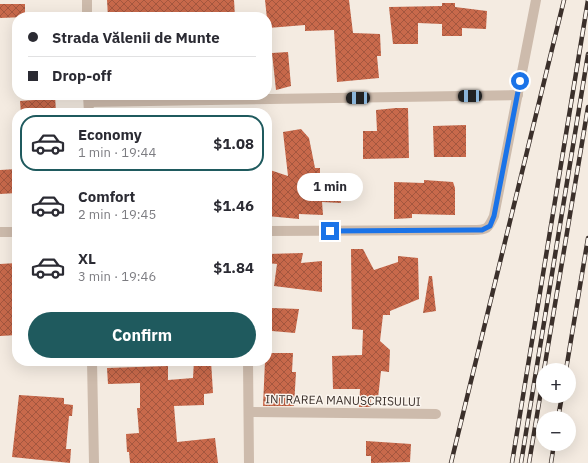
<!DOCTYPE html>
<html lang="en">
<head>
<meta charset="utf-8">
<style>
  body { margin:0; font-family:"IBM Plex Sans",sans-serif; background:#f2f2f3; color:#2b2b33; height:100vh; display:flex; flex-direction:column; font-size:15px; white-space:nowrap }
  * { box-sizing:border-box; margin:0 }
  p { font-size:13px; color:#7c7c81 }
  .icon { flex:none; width:22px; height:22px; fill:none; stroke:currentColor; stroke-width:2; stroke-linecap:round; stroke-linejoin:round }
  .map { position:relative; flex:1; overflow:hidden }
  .drawer { position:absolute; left:12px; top:108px; width:260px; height:258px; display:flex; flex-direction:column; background:#fff; border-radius:16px; box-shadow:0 4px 16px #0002 }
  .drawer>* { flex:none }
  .guide { position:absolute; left:12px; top:12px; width:260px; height:88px; border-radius:16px; box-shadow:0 4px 16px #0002; display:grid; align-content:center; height:88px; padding:0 16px; background:#fff }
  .tools { position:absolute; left:536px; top:363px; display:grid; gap:8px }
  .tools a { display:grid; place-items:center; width:40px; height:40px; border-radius:50%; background:#fff; box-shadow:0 4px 16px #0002; font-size:20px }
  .end { position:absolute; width:18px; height:18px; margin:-9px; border:5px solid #1a73e8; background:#fff; box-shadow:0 0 0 2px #fff }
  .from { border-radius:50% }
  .bubble { position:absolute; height:28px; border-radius:14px; background:#fff; box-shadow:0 4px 16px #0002; font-size:13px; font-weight:700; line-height:28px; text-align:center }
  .car { position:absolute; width:12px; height:24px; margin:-12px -6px; border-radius:5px; box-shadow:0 0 3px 1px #0007; background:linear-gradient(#222 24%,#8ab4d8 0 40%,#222 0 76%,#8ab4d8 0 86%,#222 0) }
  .guide b { display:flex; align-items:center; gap:14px; height:38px; font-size:15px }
  .guide b+b { border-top:1px solid #e1e1e2 }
  .guide i { width:10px; height:10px; background:#2b2b33 }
  ul { padding:7px 0 0; list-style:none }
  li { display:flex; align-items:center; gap:12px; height:56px; margin:0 8px 6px; padding:0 8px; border:2px solid transparent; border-radius:16px }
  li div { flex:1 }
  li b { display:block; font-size:15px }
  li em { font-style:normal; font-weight:700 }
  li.selected { border-color:#1f5a5e }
  li>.icon { width:36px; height:36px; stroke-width:1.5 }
  .primary-button { display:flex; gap:8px; margin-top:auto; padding:8px 16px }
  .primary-button a { flex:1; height:46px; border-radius:24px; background:#1f5a5e; color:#fff; font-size:16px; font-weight:700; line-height:46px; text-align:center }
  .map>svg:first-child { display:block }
  .building { fill:url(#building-cross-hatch) }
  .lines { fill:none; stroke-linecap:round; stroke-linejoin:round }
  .minor { stroke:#cdbbac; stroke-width:10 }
  .rail-casing { stroke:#3b302b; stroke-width:4.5 }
  .rail { stroke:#fbf5ee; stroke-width:3; stroke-dasharray:9; stroke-linecap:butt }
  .route { stroke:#1a73e8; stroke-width:5 }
  .labels { text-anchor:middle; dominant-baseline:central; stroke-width:3; stroke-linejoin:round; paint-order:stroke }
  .street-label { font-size:12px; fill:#3b302b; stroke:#fbf5ee }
</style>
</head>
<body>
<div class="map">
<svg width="588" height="463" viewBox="0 0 588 463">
  <defs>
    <pattern id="building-cross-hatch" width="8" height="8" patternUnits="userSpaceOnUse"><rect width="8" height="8" fill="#c8694b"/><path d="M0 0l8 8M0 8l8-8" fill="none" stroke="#a4573f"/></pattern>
  </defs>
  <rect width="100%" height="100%" fill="#f4ebe1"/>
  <g class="building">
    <path d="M 107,0 L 234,0 L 235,17 L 108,17 Z"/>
    <path d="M 265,0 L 349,0 L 353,33 L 380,34 L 381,56 L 377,56 L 379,78 L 337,82 L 334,30 L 305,31 L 305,25 L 268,28 Z"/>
    <path d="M 442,3 L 455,3 L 455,7 L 487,11 L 486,29 L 462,28 L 462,36 L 442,36 L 442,24 L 418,23 L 418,44 L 393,44 L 389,7 L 442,6 Z"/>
    <path d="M 0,4 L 25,4 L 25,17 L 0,18 Z"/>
    <path d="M 288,52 L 291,86 L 276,90 L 272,53 Z"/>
    <path d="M 33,95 L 55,95 L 56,113 L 21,113 L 20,101 L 34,100 Z"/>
    <path d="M 396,108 L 408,108 L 409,158 L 363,159 L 363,131 L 377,131 L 376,110 Z"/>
    <path d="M 466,125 L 466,157 L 434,157 L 433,126 Z"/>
    <path d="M 301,129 L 309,138 L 315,168 L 320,168 L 320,176 L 339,175 L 341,203 L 322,202 L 323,215 L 299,214 L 299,219 L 267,216 L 267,169 L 288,176 L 283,132 Z"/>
    <path d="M 17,169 L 17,193 L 0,194 L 0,170 Z"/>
    <path d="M 424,180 L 453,182 L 455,188 L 455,215 L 412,214 L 412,218 L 394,219 L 394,182 L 424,183 Z"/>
    <path d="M 351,249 L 363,249 L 374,270 L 398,262 L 398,256 L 418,258 L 419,299 L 390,311 L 390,315 L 383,315 L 380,341 L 390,350 L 389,372 L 381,371 L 378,398 L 371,398 L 371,407 L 359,407 L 360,389 L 333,389 L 332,356 L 362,355 L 363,330 L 352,329 Z"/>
    <path d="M 303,253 L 301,263 L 322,261 L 322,292 L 274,286 L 277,264 L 267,263 L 267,254 Z"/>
    <path d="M 17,263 L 17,335 L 0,336 L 0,264 Z"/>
    <path d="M 429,276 L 432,276 L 436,311 L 423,313 Z"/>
    <path d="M 272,308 L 299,309 L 295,333 L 272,331 Z"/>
    <path d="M 267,353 L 293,353 L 292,372 L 296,372 L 294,406 L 263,406 L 265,361 L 267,361 Z"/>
    <path d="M 194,361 L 211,361 L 213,393 L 204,394 L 204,405 L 174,406 L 177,442 L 215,438 L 218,463 L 130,463 L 129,452 L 127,452 L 126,434 L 139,433 L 137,408 L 140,408 L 140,383 L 108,384 L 107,368 L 168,366 L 168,380 L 193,378 Z"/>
    <path d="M 19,395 L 64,398 L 64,404 L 73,405 L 72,416 L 69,416 L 66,449 L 71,449 L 70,463 L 12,457 Z"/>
    <path d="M 366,441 L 411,444 L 410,462 L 371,463 L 371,456 L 366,456 Z"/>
  </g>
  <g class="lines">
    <g class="minor">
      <path d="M 87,0 L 87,17"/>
      <path d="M 88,95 L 89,113"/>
      <path d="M 89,102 L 518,95"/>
      <path d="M 267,231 L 473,230 C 487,230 488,229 494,216 L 536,0"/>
      <path d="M 0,232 L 17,232"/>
      <path d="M 92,361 L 94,463"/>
      <path d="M 248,361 L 249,463"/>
      <path d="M 249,412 L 436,414"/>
    </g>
    <g class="rail-casing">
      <g id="rail">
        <path d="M 544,370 L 588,107"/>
        <path d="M 566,370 L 588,238"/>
        <path d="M 558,418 L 562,396"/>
        <path d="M 451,463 L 564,0"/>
        <path d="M 512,463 L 588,0"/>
        <path d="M 521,463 L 588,54"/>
        <path d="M 529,463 L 543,379"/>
        <path d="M 551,463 L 554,444"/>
      </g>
    </g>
    <use href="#rail" class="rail"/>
  </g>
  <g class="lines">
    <path class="route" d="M 330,231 L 473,230 L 482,230 L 490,226 L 494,216 L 520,81"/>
  </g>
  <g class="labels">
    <g class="street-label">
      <text transform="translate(343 400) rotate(1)">INTRAREA MANUSCRISULUI</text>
    </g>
  </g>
</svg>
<div class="tools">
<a>+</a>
<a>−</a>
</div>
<i class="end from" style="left:520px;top:81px"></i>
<i class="end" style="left:330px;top:231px"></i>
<div class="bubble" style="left:297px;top:173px;width:66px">1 min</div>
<i class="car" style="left:470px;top:96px;rotate:269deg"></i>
<i class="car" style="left:358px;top:98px;rotate:269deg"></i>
<div class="guide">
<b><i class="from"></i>Strada Vălenii de Munte</b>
<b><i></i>Drop-off</b>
</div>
<section class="drawer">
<ul>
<li class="selected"><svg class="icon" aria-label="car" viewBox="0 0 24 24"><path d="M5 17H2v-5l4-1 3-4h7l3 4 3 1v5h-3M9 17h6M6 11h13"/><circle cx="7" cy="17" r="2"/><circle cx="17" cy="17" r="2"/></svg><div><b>Economy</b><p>1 min · 19:44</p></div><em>$1.08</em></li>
<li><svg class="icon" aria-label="car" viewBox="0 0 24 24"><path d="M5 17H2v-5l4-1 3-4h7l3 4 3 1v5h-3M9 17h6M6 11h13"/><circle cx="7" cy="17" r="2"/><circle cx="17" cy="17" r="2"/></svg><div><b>Comfort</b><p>2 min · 19:45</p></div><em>$1.46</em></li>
<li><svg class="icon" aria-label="car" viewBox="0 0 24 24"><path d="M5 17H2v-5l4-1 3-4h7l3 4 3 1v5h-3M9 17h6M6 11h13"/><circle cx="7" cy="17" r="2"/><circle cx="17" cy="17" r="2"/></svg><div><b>XL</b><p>3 min · 19:46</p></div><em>$1.84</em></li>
</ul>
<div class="primary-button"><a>Confirm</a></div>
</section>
</div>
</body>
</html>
